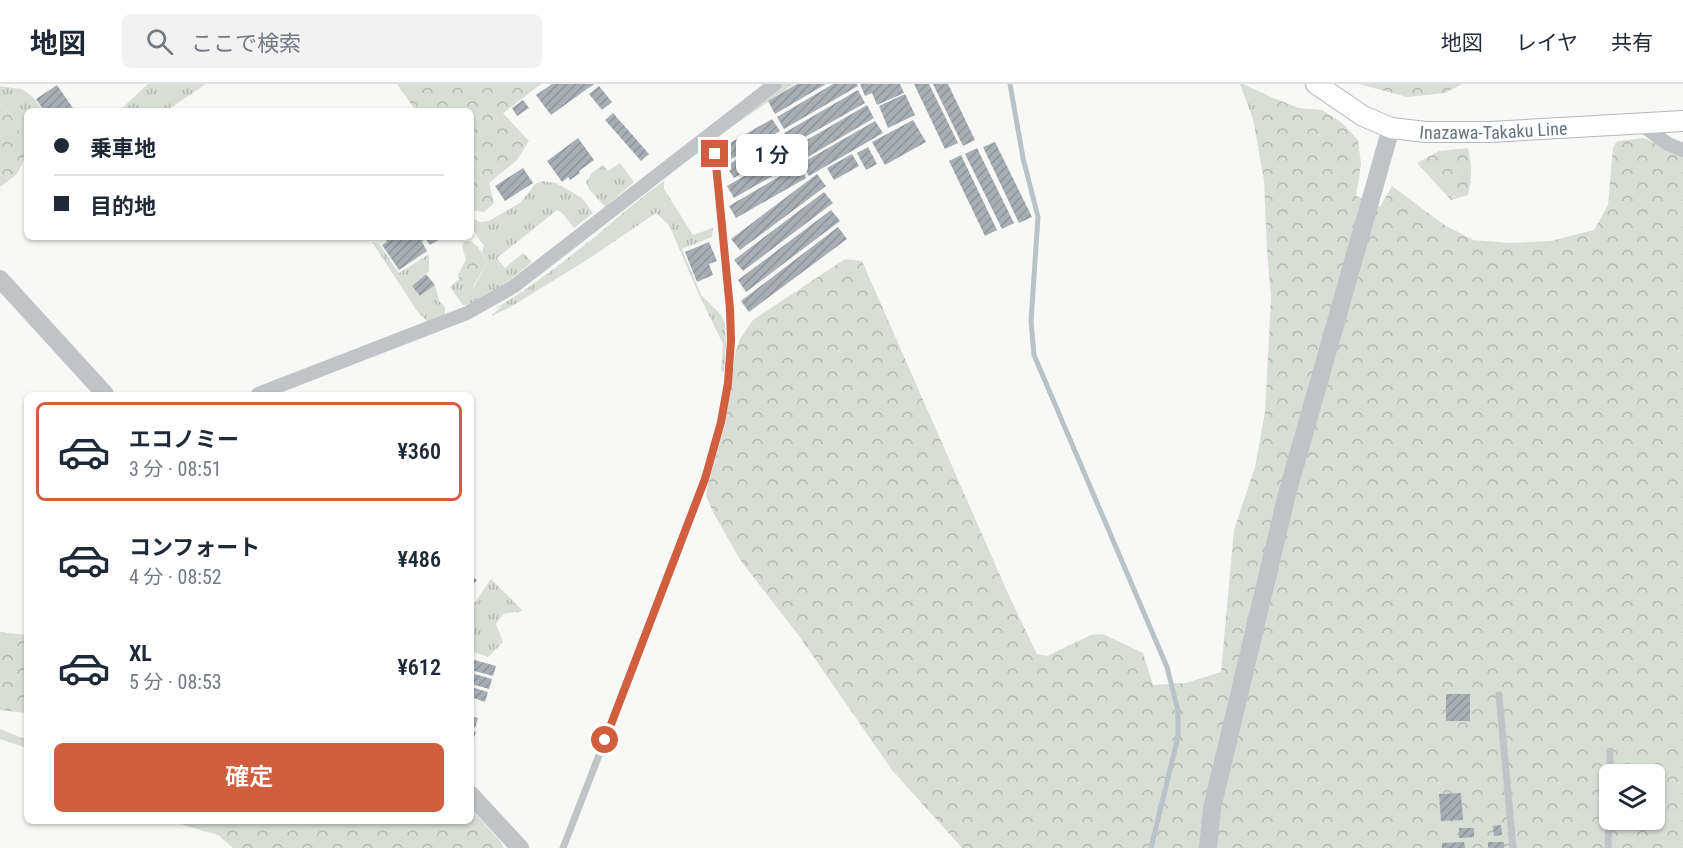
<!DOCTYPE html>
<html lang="ja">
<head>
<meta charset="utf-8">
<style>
  body { margin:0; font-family:"Roboto Condensed","Noto Sans JP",sans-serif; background:#f2f2f3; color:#1f2937; height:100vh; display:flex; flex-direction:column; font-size:22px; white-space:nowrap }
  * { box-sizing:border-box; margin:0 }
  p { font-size:20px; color:#747a83 }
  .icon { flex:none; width:33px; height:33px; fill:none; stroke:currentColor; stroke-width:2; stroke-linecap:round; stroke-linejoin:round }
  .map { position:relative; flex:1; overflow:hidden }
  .details { position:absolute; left:24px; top:308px; width:450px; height:432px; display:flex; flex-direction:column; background:#fff; border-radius:9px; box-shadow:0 2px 4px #0004 }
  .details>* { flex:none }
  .banner { position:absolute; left:24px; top:24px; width:450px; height:132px; border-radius:9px; box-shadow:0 2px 4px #0004; display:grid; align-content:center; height:132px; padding:0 30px; background:#fff }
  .controls { position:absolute; left:1599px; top:680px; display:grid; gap:12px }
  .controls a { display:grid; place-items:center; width:66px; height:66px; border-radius:9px; background:#fff; box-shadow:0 2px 4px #0004; font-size:30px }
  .end { position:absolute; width:27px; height:27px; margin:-14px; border:8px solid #d15e3e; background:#fff; box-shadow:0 0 0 3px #fff }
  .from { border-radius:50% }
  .bubble { position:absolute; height:42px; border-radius:9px; background:#fff; box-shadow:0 2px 4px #0004; font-size:20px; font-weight:600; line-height:42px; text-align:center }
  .banner b { display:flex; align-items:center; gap:21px; height:57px; font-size:22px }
  .banner b+b { border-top:2px solid #e0e1e3 }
  .banner i { width:15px; height:15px; background:#1f2937 }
  ul { padding:10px 0 0; list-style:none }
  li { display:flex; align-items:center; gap:18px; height:99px; margin:0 12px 9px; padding:0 18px; border:3px solid transparent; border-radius:9px }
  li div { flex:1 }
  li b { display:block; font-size:22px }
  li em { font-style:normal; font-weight:600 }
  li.selected { border-color:#d15e3e }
  li>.icon { width:54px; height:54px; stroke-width:1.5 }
  .button { display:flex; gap:12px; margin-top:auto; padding:12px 30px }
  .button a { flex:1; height:69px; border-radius:9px; background:#d15e3e; color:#fff; font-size:24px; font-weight:600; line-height:69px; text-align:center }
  header { display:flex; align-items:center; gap:36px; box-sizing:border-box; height:84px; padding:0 30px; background:#fff; border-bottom:2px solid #e0e1e3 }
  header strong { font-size:28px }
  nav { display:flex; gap:33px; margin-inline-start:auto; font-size:21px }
  .search { width:420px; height:54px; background:#f2f2f3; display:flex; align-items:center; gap:15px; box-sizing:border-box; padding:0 21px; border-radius:9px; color:#747a83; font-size:22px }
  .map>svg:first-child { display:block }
  .grass { fill:url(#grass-tufts) }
  .forest { fill:url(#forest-crowns); fill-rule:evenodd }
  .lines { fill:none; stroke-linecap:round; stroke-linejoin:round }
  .stream { stroke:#b9c3c7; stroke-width:5 }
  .building { fill:url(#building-hatch) }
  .secondary-casing { stroke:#b3b8bc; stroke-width:22 }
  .service { stroke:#c0c4c7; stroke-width:7 }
  .minor { stroke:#c0c4c7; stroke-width:14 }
  .tertiary { stroke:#c0c4c7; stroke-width:18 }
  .secondary { stroke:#fff; stroke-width:20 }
  .route { stroke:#d15e3e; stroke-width:8 }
  .labels { text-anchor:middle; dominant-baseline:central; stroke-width:6; stroke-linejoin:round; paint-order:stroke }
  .street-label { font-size:18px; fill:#66747e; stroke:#fff }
</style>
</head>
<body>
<header>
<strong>地図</strong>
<div class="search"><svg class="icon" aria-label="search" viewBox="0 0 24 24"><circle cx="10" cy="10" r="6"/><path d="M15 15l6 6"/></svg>ここで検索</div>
<nav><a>地図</a><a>レイヤ</a><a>共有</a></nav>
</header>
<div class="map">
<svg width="1683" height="764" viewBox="0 0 1683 764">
  <defs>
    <pattern id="grass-tufts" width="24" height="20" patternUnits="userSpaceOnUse" patternTransform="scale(1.5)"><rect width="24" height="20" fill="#d8ddd6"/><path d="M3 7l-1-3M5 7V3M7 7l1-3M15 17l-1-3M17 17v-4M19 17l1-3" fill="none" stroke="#b3b8b3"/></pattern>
    <pattern id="forest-crowns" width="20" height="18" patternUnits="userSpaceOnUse" patternTransform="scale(1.5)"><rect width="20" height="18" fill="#d8ddd6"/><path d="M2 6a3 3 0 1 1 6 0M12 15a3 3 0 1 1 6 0" fill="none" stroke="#b3b8b3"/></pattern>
    <pattern id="building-hatch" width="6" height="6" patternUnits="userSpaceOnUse" patternTransform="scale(1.5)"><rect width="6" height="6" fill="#a8afb4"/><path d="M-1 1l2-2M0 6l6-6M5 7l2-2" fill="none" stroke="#8d9398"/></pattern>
  </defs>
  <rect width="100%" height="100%" fill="#f8f8f6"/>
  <g class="grass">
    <path d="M 148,0 L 206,0 L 166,27 L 119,27 Z"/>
    <path d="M 781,0 L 794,0 L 720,51 Z"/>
    <path d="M 1240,0 L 1243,0 L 1271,13 L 1260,20 L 1253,35 Z"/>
    <path d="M 0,2 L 22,5 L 34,14 L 43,27 L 27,27 L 27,59 L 9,29 L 0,19 Z"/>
    <path d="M 620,79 L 634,98 L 605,123 L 589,105 L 586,98 L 592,89 L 603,81 L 608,87 Z"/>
    <path d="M 542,97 L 556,99 L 582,114 L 593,129 L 574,144 L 563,130 L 557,126 L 497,174 L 505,184 L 523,169 L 532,178 C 517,190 481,222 463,221 L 450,203 L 459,195 L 474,203 L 487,178 L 482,168 L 484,162 L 471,143 L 471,134 L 481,138 L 489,137 L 520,119 L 535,100 Z"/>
    <path d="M 664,97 L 664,105 L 693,151 L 713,144 L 712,153 L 682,165 L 701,211 L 721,231 L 725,240 L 726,260 L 724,288 L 721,287 L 723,260 L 700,213 L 669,141 L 656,129 L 590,174 L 507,225 L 491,232 L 502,222 L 491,227 C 528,206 562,179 596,152 C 618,133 640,114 664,97 Z"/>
    <path d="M 372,158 L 379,160 L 399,189 L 429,170 L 429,187 L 412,202 L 421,212 L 435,201 L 439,217 L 445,223 L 445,230 L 428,238 L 417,227 Z"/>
    <path d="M 491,495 L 522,526 L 518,529 L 515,528 L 503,530 L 496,540 L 503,558 L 488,573 L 471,567 L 471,524 Z"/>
    <path d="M 0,645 L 27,656 L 27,664 L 0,655 Z"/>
  </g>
  <g class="forest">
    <path d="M 397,0 L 541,0 L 503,29 L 529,57 L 517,76 L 489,99 L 494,119 L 484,128 L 471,126 L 471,27 L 416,27 Z"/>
    <path d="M 1359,0 L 1462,0 L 1445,9 L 1407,13 Z"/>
    <path d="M 1271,13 L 1299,24 L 1322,26 L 1341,38 L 1358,56 L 1361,80 L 1356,112 L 1380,123 L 1392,102 L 1443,140 L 1473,156 L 1510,159 L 1551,157 L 1594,146 L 1608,121 L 1613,64 L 1617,57 L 1644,54 L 1683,72 L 1683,764 L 962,764 L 892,686 L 799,552 L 741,477 L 714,430 L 706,412 L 708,401 L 725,340 L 736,266 L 740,255 L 753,236 L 845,175 L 862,177 L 1010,514 L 1037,570 L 1047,572 L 1091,551 L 1103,550 L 1143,569 L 1153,601 L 1186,599 L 1221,588 L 1234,446 L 1255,383 L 1265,328 L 1271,213 L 1267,167 L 1264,96 L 1253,35 L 1260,19 ZM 1610,690 L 1654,690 L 1654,735 L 1610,735 Z"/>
    <path d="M 0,19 L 9,29 L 27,59 L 26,72 L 17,90 L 0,103 Z"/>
    <path d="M 1468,64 C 1472,81 1472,94 1468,111 L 1451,116 L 1417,79 L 1439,67 Z"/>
    <path d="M 471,157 L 478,163 L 487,178 L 473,203 L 459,195 L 458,191 L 466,176 L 462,162 L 464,158 Z"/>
    <path d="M 0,548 L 27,551 L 27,629 L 0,626 Z"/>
    <path d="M 471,725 L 501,758 L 504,764 L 233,764 L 218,751 L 180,740 L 164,737 L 471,736 Z"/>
  </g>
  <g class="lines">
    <path class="stream" d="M 1010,0 L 1023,74 L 1038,133 L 1031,237 L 1034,271 L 1167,583 L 1178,627 L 1178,653 L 1151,764"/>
  </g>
  <g class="building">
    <path d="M 552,0 L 594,0 L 551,31 L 536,11 Z"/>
    <path d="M 797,0 L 826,0 L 775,30 L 768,17 Z"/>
    <path d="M 833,0 L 857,0 L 858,2 L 784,45 L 777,33 Z"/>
    <path d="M 860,0 L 900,0 L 904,9 L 877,21 L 872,9 L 865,12 Z"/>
    <path d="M 914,0 L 929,0 L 958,59 L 945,65 Z"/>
    <path d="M 933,0 L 948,0 L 975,56 L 963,62 Z"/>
    <path d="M 57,1 L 75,27 L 44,27 L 36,15 Z"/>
    <path d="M 599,2 L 612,18 L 602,26 L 589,10 Z"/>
    <path d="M 858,6 L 865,19 L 791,61 L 784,49 Z"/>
    <path d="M 905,10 L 915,31 L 888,44 L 879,22 Z"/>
    <path d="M 523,16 L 529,24 L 517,32 L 512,24 Z"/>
    <path d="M 867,21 L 874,34 L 801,77 L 793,64 Z"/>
    <path d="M 613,29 L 649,70 L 641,77 L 605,36 Z"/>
    <path d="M 772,35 L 780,47 L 731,75 L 723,63 Z"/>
    <path d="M 913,36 L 926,58 L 885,81 L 872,58 Z"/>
    <path d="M 875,37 L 883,49 L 809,92 L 802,79 Z"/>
    <path d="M 780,50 L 787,63 L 734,94 L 726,82 Z"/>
    <path d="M 578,54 L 594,76 L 579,87 L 580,89 L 570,96 L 568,93 L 562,98 L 547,77 Z"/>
    <path d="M 995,58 L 1032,133 L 1019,139 L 983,63 Z"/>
    <path d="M 868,63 L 877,80 L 866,86 L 857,69 Z"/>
    <path d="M 977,64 L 1014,139 L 1002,145 L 965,70 Z"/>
    <path d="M 790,66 L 797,78 L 734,114 L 727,102 Z"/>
    <path d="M 852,70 L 859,82 L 834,96 L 827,84 Z"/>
    <path d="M 961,71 L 997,146 L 985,152 L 949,77 Z"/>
    <path d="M 799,81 L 806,94 L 736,134 L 729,122 Z"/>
    <path d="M 523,84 L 533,99 L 505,117 L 495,102 Z"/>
    <path d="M 817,90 L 826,102 L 740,166 L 731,155 Z"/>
    <path d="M 824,108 L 833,119 L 743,187 L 734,176 Z"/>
    <path d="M 831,126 L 840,137 L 746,208 L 738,196 Z"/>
    <path d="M 838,143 L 847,155 L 749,228 L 741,217 Z"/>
    <path d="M 389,153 L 422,153 L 424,155 L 422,158 L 427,167 L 399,186 L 382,161 L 387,158 L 386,155 Z"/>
    <path d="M 424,153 L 439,153 L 440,155 L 430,161 Z"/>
    <path d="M 709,158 L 717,177 L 709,180 L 713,191 L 697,198 L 685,168 Z"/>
    <path d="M 426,190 L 435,201 L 420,212 L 412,202 Z"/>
    <path d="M 471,491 L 477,496 L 471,503 Z"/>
    <path d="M 471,575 L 496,582 L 493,592 L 471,586 Z"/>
    <path d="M 471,589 L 492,595 L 489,605 L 471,600 Z"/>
    <path d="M 471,603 L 488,608 L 485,618 L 471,613 Z"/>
    <rect x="1446" y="610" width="24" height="27"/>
    <path d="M 471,632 L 478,634 L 475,644 L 471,642 Z"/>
    <path d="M 471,646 L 476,648 L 471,662 Z"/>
    <path d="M 1461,709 L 1463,736 L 1441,737 L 1439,710 Z"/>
    <path d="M 1501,741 L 1502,751 L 1494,752 L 1493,742 Z"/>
    <path d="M 1459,744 L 1474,744 L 1474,753 L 1459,754 Z"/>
    <path d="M 1464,758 L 1465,764 L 1442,764 L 1442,759 Z"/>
    <rect x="1488" y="758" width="16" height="6"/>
  </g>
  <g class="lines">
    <g class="secondary-casing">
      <g id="secondary">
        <path id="s1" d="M 1316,0 L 1363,32 L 1391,44 L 1426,48 L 1490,48 L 1683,37"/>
      </g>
    </g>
    <g class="service">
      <path d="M 1499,611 L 1513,764"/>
      <path d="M 1610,690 L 1610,667"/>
      <path d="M 563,764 L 672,483 L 705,395 L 721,338 L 728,299 L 731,256 L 730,225 L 713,48"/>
      <path d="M 1608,764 L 1610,696"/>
    </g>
    <g class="minor">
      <path d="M 1639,39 L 1668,60 L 1683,66"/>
      <path d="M 258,310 L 467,229 L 513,203 L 775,0"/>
    </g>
    <g class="tertiary">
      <path d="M 0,195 L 105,310"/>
      <path d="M 471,711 L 520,764"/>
      <path d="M 1208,764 L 1212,724 L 1287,410 L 1391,44"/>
    </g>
    <use href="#secondary" class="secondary"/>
  </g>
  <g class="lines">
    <path class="route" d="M 605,656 L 705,395 L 721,338 L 728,299 L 731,256 L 730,225 L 715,70"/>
  </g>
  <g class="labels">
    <g class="street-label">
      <text stroke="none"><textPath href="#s1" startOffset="190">Inazawa-Takaku Line</textPath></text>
    </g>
  </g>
</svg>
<div class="controls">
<a><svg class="icon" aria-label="layers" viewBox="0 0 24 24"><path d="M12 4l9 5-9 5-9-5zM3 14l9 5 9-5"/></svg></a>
</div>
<i class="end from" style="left:605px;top:656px"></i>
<i class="end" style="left:715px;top:70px"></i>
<div class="bubble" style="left:736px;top:50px;width:72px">1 分</div>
<div class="banner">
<b><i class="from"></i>乗車地</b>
<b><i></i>目的地</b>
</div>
<section class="details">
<ul>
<li class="selected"><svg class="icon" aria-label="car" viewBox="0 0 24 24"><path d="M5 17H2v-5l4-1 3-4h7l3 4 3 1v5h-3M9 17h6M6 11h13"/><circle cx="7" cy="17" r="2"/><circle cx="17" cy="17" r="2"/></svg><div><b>エコノミー</b><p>3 分 · 08:51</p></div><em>¥360</em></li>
<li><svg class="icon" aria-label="car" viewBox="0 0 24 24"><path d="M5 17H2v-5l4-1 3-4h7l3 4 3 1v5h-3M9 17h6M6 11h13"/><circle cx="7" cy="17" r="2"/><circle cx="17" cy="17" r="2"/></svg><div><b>コンフォート</b><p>4 分 · 08:52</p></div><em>¥486</em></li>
<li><svg class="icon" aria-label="car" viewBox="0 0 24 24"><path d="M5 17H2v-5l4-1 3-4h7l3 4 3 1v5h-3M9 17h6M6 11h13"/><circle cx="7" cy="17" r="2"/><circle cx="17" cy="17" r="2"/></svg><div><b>XL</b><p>5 分 · 08:53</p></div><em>¥612</em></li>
</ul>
<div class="button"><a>確定</a></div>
</section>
</div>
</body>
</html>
